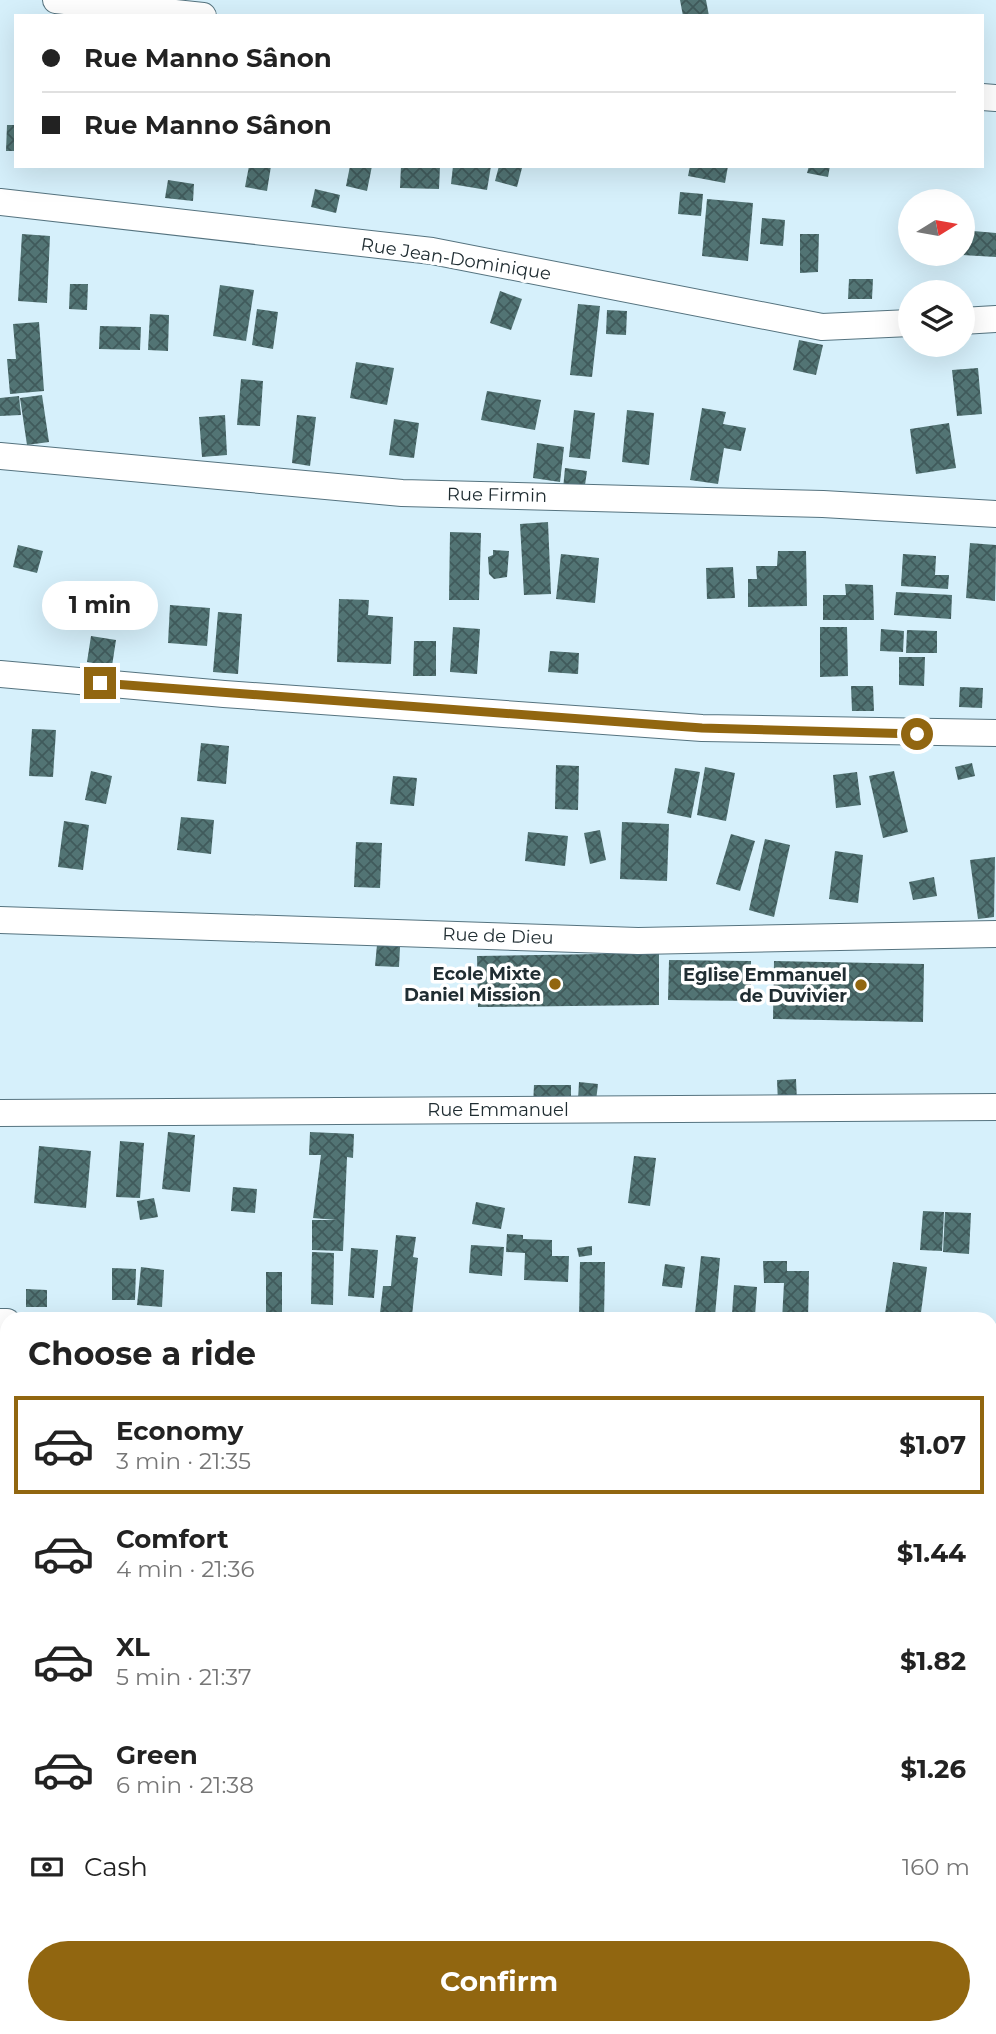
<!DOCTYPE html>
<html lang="en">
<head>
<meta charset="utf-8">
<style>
  body { margin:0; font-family:Montserrat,sans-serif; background:#f2f2f2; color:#222; height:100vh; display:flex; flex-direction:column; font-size:26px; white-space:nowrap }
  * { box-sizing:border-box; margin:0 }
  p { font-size:23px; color:#767676 }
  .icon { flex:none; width:38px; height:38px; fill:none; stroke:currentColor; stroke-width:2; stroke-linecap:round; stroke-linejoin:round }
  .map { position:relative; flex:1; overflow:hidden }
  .panel { position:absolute; left:0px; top:1312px; width:998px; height:723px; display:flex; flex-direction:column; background:#fff; border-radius:21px 21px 0 0; box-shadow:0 7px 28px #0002 }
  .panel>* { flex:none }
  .top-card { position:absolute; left:14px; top:14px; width:970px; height:154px; border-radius:0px; box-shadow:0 7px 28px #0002; display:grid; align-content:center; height:154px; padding:0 28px; background:#fff }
  .needle { width:46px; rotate:79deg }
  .fabs { position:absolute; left:898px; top:189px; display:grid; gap:14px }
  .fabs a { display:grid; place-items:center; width:77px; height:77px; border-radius:50%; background:#fff; box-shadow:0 7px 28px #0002; font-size:35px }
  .end { position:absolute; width:32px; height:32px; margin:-16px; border:9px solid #916610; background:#fff; box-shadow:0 0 0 4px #fff }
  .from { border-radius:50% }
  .bubble { position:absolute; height:49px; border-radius:24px; background:#fff; box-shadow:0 7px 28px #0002; font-size:23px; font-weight:700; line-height:49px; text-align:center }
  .top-card b { display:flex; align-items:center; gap:24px; height:66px; font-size:26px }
  .top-card b+b { border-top:2px solid #e0e0e0 }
  .top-card i { width:18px; height:18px; background:#222 }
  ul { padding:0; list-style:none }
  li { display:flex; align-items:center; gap:21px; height:98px; margin:0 14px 10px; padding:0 14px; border:4px solid transparent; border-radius:0px }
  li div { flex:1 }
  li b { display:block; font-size:26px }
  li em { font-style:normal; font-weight:700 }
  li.active { border-color:#916610 }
  li>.icon { width:63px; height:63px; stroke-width:1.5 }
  h2 { padding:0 28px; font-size:32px; line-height:84px }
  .pay { display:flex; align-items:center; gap:18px; height:77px; padding:0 28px; font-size:26px }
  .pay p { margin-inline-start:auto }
  .action { display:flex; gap:14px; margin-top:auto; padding:14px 28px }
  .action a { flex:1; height:80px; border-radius:42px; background:#916610; color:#fff; font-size:28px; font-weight:700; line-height:80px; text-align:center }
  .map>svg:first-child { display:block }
  .building { fill:url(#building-cross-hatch) }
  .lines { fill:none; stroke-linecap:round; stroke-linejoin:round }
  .minor-casing { stroke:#55737f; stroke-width:28 }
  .minor { stroke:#fff; stroke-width:26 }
  .route { stroke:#916610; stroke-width:9 }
  .poi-dot { fill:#916610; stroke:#fff; stroke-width:2.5 }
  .labels { text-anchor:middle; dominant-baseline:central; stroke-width:7; stroke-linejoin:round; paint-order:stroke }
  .street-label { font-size:18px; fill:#202d32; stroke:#fff }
  .poi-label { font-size:18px; font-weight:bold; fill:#202d32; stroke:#fff; text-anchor:end }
</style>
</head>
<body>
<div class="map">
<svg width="996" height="2034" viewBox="0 0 996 2034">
  <defs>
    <pattern id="building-cross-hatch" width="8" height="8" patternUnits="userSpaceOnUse" patternTransform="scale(1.75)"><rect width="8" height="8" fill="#527474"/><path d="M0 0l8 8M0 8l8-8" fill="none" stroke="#405a5b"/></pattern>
  </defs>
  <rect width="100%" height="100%" fill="#d6f0fb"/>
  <g class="building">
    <path d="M 680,0 L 706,0 L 709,16 L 683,16 Z"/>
    <path d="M 7,125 L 16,125 L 16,151 L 6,151 Z"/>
    <path d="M 249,166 L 271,166 L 267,191 L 245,187 Z"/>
    <path d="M 350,166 L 372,166 L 367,191 L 346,186 Z"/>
    <path d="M 401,166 L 440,166 L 439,189 L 400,188 Z"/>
    <path d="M 453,166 L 491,166 L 487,190 L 451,184 Z"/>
    <path d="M 499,166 L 522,168 L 517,187 L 495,181 Z"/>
    <path d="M 690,166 L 728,166 L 725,183 L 688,176 Z"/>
    <path d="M 809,166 L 830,166 L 828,177 L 807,173 Z"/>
    <path d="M 168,180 L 194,184 L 193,201 L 165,198 Z"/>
    <path d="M 315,189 L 340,195 L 336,213 L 311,207 Z"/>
    <path d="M 680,192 L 703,194 L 701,216 L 678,214 Z"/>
    <path d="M 707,199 L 753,203 L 748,261 L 702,256 Z"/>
    <path d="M 762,218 L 785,220 L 783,246 L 760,244 Z"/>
    <path d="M 962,230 L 996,233 L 996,257 L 962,255 Z"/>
    <path d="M 22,234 L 50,236 L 47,303 L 18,301 Z"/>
    <path d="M 800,234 L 819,234 L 818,272 L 800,273 Z"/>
    <path d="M 849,279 L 873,279 L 872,299 L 848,299 Z"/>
    <path d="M 70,284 L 88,284 L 87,310 L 69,309 Z"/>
    <path d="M 220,285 L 254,290 L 246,341 L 213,336 Z"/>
    <path d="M 500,291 L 522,299 L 511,330 L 490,323 Z"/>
    <path d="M 578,304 L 600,306 L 592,377 L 570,375 Z"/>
    <path d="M 257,309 L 278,312 L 273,349 L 252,345 Z"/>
    <path d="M 607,310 L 627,311 L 626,335 L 606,334 Z"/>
    <path d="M 150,314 L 169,315 L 168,351 L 148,350 Z"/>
    <path d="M 39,322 L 44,391 L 10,394 L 7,359 L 16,359 L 13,324 Z"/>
    <path d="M 100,326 L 141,327 L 140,350 L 99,349 Z"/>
    <path d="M 799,340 L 823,345 L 816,375 L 793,370 Z"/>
    <path d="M 356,362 L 394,368 L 387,405 L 350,398 Z"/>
    <path d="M 978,368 L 982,414 L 957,416 L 952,370 Z"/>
    <path d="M 241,379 L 263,381 L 260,426 L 237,425 Z"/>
    <path d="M 487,391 L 541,400 L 535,430 L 481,420 Z"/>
    <path d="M 42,395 L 49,442 L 27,445 L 20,398 Z"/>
    <path d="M 19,396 L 21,415 L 0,416 L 0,398 Z"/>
    <path d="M 702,408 L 726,412 L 723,424 L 746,428 L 741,451 L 724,448 L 718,484 L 690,480 Z"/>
    <path d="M 574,410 L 595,413 L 590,459 L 569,457 Z"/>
    <path d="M 627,410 L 654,413 L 649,465 L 622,462 Z"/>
    <path d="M 225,415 L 227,455 L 202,457 L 199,417 Z"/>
    <path d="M 297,415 L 316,417 L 310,466 L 292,463 Z"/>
    <path d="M 394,419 L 419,423 L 414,458 L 389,455 Z"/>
    <path d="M 949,423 L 956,468 L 916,474 L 910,429 Z"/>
    <path d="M 537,443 L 564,447 L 560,482 L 533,478 Z"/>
    <path d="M 565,468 L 587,471 L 584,492 L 563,489 Z"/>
    <path d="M 548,522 L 551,594 L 524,595 L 520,524 Z"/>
    <path d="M 450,532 L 481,533 L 479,600 L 449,600 Z"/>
    <path d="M 970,543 L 996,545 L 995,601 L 966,598 Z"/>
    <path d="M 18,545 L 43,551 L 37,573 L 13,567 Z"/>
    <path d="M 493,550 L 509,551 L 507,577 L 494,579 L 489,574 L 488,557 L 493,555 Z"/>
    <path d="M 778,551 L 806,551 L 807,606 L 748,607 L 748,579 L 757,579 L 756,566 L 777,566 Z"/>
    <path d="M 561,554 L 599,558 L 595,603 L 556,599 Z"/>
    <path d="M 903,554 L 936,556 L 935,575 L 949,575 L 948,589 L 901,586 Z"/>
    <path d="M 733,567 L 735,598 L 707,599 L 706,568 Z"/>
    <path d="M 845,584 L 873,585 L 874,620 L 823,620 L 823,595 L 846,595 Z"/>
    <path d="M 896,592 L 952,595 L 951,619 L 894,615 Z"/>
    <path d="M 339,599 L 369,600 L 368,615 L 393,617 L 391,664 L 337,662 Z"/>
    <path d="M 170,605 L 210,608 L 207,646 L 168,643 Z"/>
    <path d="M 218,612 L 242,614 L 238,674 L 213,672 Z"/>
    <path d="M 453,627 L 480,629 L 477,674 L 450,672 Z"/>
    <path d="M 820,627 L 847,627 L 848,676 L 820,677 Z"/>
    <path d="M 881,629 L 904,631 L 903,652 L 880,651 Z"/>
    <path d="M 907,630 L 937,631 L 937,653 L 906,653 Z"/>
    <path d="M 91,636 L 116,640 L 112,666 L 87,662 Z"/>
    <path d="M 414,641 L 436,641 L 436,676 L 413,676 Z"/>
    <path d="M 550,651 L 579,653 L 578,674 L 548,672 Z"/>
    <path d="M 899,657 L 925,657 L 924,686 L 899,685 Z"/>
    <path d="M 851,686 L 873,686 L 874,711 L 852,711 Z"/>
    <path d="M 960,687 L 983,688 L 982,708 L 959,707 Z"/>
    <path d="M 32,729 L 56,730 L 53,777 L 29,776 Z"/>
    <path d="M 201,743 L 229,746 L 226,784 L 197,781 Z"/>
    <path d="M 972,763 L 975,776 L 958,780 L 955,767 Z"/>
    <path d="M 556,765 L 579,766 L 578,810 L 555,809 Z"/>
    <path d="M 705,767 L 735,773 L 726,821 L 697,815 Z"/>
    <path d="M 675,768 L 700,772 L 691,818 L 667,813 Z"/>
    <path d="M 91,771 L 112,776 L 106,804 L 85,800 Z"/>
    <path d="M 894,771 L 908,832 L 883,838 L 869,776 Z"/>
    <path d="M 857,772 L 861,805 L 836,808 L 833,775 Z"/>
    <path d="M 393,776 L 417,778 L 414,806 L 390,804 Z"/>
    <path d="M 181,817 L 214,820 L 211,854 L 177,850 Z"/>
    <path d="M 64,821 L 89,825 L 83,870 L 58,867 Z"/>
    <path d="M 622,822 L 669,824 L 667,881 L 620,879 Z"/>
    <path d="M 600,830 L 606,860 L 590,864 L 584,833 Z"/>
    <path d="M 528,832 L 568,836 L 565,866 L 525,861 Z"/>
    <path d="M 731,834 L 755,841 L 740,891 L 716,884 Z"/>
    <path d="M 765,839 L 790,845 L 774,917 L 749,910 Z"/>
    <path d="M 356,842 L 382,843 L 380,888 L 354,887 Z"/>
    <path d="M 835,851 L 863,855 L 858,903 L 829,899 Z"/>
    <path d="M 995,857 L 994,917 L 978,919 L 970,860 Z"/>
    <path d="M 934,877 L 937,896 L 913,900 L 909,882 Z"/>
    <path d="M 377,945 L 400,947 L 399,967 L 375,966 Z"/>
    <path d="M 659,953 L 659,1005 L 478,1007 L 477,956 Z"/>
    <path d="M 669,960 L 751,961 L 751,1001 L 668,1000 Z"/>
    <path d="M 774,961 L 924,964 L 923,1022 L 773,1019 Z"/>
    <path d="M 796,1079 L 797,1102 L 778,1103 L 777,1080 Z"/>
    <path d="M 579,1082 L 598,1084 L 596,1101 L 578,1100 Z"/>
    <path d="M 534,1085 L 571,1085 L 571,1107 L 533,1106 Z"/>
    <path d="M 168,1132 L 195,1135 L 190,1192 L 162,1189 Z"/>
    <path d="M 310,1132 L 354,1134 L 353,1158 L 347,1157 L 343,1251 L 312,1250 L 312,1220 L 337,1220 L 313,1218 L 321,1155 L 309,1155 Z"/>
    <path d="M 120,1141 L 144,1143 L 140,1198 L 116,1197 Z"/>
    <path d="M 39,1146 L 91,1151 L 86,1208 L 34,1203 Z"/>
    <path d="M 634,1156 L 656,1158 L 650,1206 L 628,1203 Z"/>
    <path d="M 233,1187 L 257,1189 L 255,1213 L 231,1211 Z"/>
    <path d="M 154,1198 L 158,1217 L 140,1220 L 137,1201 Z"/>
    <path d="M 476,1202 L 505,1208 L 501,1229 L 472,1224 Z"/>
    <path d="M 923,1211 L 944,1212 L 942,1251 L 920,1250 Z"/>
    <path d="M 945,1212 L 971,1213 L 969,1254 L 943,1252 Z"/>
    <path d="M 507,1234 L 523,1235 L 523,1239 L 552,1240 L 552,1256 L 569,1256 L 568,1282 L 524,1280 L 525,1253 L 506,1252 Z"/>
    <path d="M 396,1235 L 416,1237 L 413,1257 L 418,1258 L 412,1316 L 380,1313 L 383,1286 L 391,1286 Z"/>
    <path d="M 471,1245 L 504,1247 L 502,1276 L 469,1273 Z"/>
    <path d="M 592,1246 L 592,1255 L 579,1257 L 577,1248 Z"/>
    <path d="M 351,1248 L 378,1250 L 374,1298 L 348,1296 Z"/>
    <path d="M 312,1252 L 334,1253 L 333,1305 L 311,1304 Z"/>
    <path d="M 701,1256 L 720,1258 L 715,1316 L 695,1314 Z"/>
    <path d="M 763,1261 L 787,1261 L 787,1271 L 809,1271 L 808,1320 L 782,1320 L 784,1283 L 764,1283 Z"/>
    <path d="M 580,1262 L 605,1262 L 604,1320 L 579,1320 Z"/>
    <path d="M 893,1262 L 927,1267 L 920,1320 L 884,1320 Z"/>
    <path d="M 665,1264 L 685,1267 L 682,1288 L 662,1286 Z"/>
    <path d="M 141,1267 L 164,1270 L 162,1307 L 137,1305 Z"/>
    <path d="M 112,1268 L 136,1269 L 135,1300 L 112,1300 Z"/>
    <rect x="266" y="1272" width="16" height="42"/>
    <path d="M 734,1285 L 757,1287 L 755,1316 L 732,1314 Z"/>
    <path d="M 26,1289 L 47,1290 L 47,1307 L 26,1307 Z"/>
    <rect x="990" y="1591" width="6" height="47"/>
    <path d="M 990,1674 L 995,1674 L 993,1718 L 990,1718 Z"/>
    <path d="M 7,1783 L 7,1806 L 0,1806 L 0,1784 Z"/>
    <path d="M 996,1864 L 996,1924 L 990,1925 L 990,1865 Z"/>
    <path d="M 990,2006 L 996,2006 L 996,2034 L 984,2034 L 984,2028 L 990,2028 Z"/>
    <rect x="50" y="2028" width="27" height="6"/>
    <path d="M 332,2028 L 354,2028 L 354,2034 L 331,2034 Z"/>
    <path d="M 361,2028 L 384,2028 L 384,2034 L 360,2034 Z"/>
    <path d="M 445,2028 L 499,2028 L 499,2034 L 444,2034 Z"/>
    <rect x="538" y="2028" width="21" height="6"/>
    <rect x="644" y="2028" width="27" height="6"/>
    <rect x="700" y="2028" width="42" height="6"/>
    <path d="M 838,2028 L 865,2028 L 865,2034 L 834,2034 Z"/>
    <rect x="902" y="2028" width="28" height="6"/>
  </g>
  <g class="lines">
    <g class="minor-casing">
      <g id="minor">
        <path d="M 56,0 L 203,16"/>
        <path d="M 982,97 L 996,98"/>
        <path d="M 0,202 L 432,251 L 822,327 L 910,323"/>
        <path d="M 962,321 L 996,319"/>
        <path d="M 0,456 L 402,493 L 823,504 L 996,514"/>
        <path d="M 0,674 L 224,694 L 702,728 L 996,733"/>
        <path d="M 0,920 L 638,941 L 996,934"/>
        <path d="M 0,1113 L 996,1107"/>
        <path d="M 0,1322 L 7,1322"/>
        <path d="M 990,1343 L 996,1343"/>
        <path d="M 0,1527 L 7,1526"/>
        <path d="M 990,1544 L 996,1544"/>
        <path d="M 0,1744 L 7,1745"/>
        <path d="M 990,1767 L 996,1767"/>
        <path d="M 0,1937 L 7,1938"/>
        <path d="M 990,1981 L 996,1981"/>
      </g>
    </g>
    <use href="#minor" class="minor"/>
  </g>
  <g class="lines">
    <path class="route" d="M 100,683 L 702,728 L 917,734"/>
  </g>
  <g class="poi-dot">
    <circle cx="555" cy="984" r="7"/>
    <circle cx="861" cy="985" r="7"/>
  </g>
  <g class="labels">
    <g class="street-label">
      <text transform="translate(456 259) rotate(9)">Rue Jean-Dominique</text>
      <text transform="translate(497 495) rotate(1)">Rue Firmin</text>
      <text transform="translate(498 936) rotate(2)">Rue de Dieu</text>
      <text x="498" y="1110">Rue Emmanuel</text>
    </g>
    <g class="poi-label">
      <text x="541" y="974">Ecole Mixte<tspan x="541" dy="21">Daniel Mission</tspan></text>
      <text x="847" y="975">Eglise Emmanuel<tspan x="847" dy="21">de Duvivier</tspan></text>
    </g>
  </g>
</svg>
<div class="fabs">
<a><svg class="needle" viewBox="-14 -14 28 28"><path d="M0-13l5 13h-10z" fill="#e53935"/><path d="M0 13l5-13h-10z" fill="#767676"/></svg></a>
<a><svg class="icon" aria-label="layers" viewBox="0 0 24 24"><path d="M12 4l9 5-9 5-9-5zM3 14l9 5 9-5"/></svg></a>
</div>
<i class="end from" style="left:917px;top:734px"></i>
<i class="end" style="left:100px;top:683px"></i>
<div class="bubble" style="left:42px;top:581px;width:116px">1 min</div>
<div class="top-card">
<b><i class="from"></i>Rue Manno Sânon</b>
<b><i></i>Rue Manno Sânon</b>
</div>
<section class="panel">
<h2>Choose a ride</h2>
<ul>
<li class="active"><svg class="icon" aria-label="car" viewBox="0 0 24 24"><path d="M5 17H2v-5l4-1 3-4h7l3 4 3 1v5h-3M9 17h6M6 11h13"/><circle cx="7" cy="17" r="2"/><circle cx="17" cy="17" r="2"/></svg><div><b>Economy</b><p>3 min · 21:35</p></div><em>$1.07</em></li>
<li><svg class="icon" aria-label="car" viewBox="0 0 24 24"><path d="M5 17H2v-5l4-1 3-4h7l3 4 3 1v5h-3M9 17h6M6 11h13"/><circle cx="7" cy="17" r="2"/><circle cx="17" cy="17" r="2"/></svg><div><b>Comfort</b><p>4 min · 21:36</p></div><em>$1.44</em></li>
<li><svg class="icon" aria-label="car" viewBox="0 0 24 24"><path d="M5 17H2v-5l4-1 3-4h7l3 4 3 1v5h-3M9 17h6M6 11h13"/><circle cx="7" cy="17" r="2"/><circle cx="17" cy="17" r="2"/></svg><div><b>XL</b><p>5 min · 21:37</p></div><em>$1.82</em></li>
<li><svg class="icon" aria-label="car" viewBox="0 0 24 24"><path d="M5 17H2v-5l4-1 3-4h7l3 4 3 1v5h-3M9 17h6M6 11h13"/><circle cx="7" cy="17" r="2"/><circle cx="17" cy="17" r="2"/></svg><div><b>Green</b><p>6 min · 21:38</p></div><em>$1.26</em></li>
</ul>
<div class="pay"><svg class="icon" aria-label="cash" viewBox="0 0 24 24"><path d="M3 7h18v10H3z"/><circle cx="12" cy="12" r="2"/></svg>Cash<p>160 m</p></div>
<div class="action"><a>Confirm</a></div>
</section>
</div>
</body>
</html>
